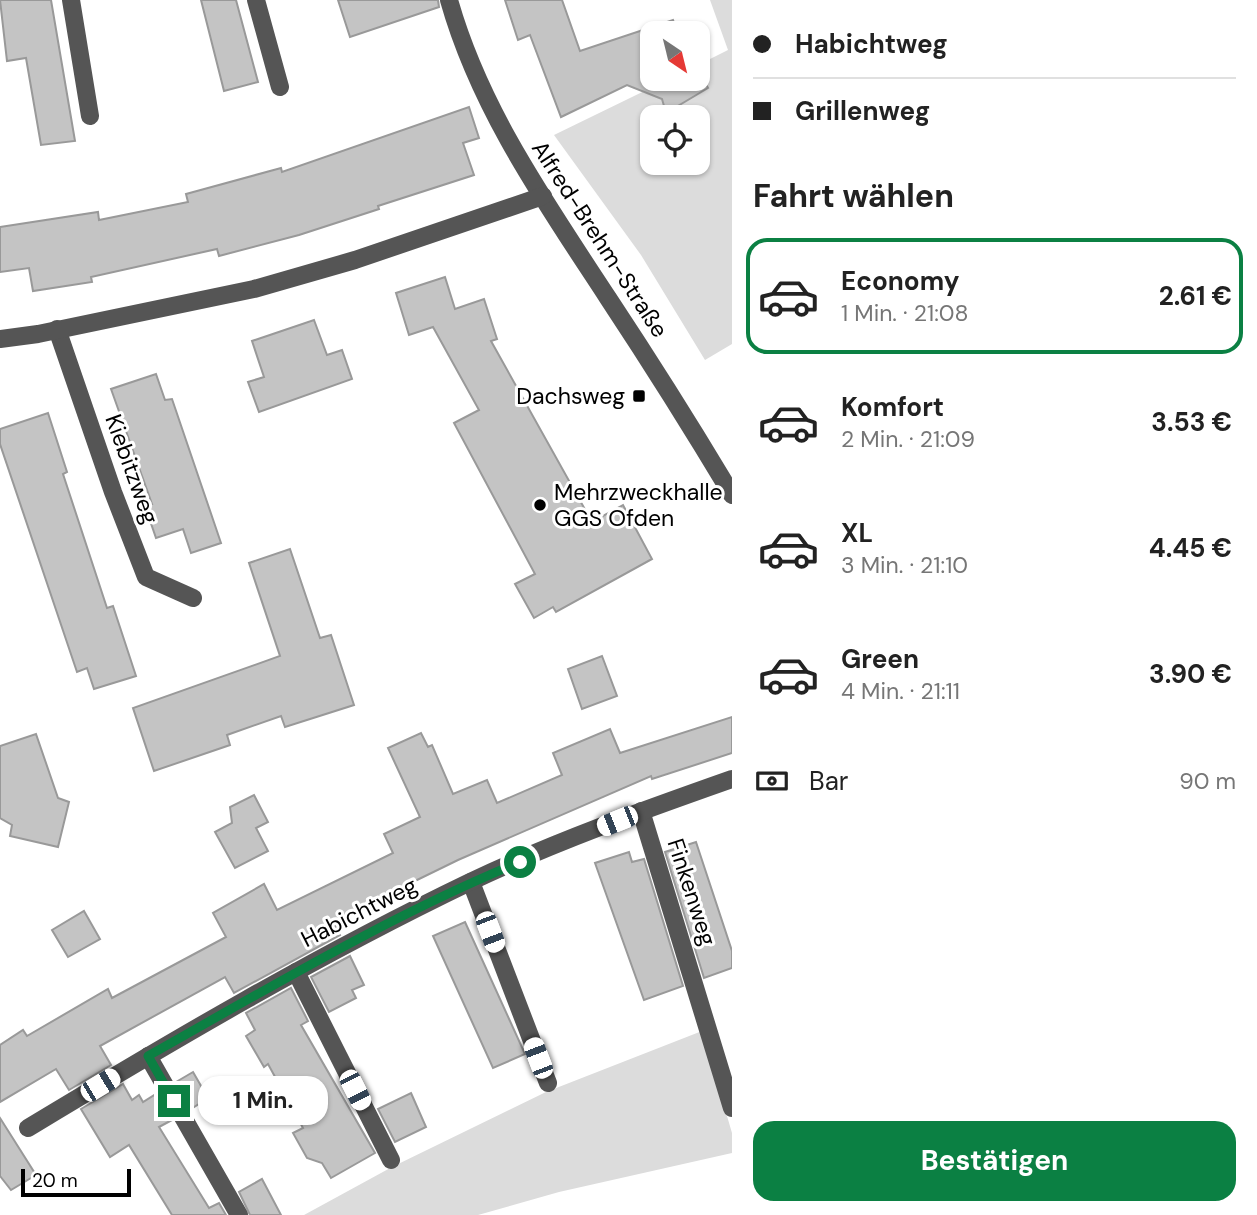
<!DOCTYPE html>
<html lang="de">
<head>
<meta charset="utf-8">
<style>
  body { margin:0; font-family:"DM Sans",sans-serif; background:#f6f6f6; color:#222; height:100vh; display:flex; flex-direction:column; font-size:26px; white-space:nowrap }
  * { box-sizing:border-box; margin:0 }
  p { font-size:23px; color:#767676 }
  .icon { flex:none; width:38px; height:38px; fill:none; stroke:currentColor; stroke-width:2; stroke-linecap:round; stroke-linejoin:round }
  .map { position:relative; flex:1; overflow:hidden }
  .side { display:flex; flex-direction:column; background:#fff; width:525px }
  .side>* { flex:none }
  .banner { display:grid; align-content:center; height:154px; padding:0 21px; background:#fff }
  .needle { width:46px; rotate:145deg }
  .fabs { position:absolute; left:640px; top:21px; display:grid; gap:14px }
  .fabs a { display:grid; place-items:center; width:70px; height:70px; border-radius:14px; background:#fff; box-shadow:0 2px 5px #0004; font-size:35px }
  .scale { position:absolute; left:21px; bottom:18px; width:110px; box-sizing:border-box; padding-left:7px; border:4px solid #000; border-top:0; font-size:19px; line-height:24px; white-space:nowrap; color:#000; -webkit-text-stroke:5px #fff; paint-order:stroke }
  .end { position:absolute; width:32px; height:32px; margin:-16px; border:9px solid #0b8043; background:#fff; box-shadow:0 0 0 4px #fff }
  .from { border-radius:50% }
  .bubble { position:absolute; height:49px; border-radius:21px; background:#fff; box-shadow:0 2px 5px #0004; font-size:23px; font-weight:700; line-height:49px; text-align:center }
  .car { position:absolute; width:21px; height:42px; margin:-21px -10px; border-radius:9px; box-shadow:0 0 5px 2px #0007; background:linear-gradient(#fff 24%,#345 0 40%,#fff 0 76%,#345 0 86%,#fff 0) }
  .banner b { display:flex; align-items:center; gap:24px; height:66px; font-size:26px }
  .banner b+b { border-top:2px solid #e0e0e0 }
  .banner i { width:18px; height:18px; background:#222 }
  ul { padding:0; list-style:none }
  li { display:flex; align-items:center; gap:21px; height:116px; margin:0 14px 10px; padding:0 7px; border:4px solid transparent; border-radius:21px }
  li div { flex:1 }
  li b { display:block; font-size:26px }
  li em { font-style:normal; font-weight:700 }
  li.active { border-color:#0b8043 }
  li>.icon { width:63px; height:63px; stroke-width:1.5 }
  h2 { padding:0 21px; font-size:32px; line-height:84px }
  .pay { display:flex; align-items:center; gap:18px; height:77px; padding:0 21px; font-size:26px }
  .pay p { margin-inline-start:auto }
  .primary-button { display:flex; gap:14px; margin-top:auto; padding:14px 21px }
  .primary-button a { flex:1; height:80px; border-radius:21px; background:#0b8043; color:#fff; font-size:28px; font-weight:700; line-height:80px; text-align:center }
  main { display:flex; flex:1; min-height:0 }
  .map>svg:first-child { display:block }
  .green { fill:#dcdcdc; fill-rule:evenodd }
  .building { fill:#c4c4c4; stroke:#999; stroke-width:2 }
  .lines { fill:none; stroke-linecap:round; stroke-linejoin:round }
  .minor { stroke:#555; stroke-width:18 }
  .route { stroke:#0b8043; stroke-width:9 }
  .poi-dot { fill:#000; stroke:#fff; stroke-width:2.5 }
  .labels { text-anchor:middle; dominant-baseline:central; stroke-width:6; stroke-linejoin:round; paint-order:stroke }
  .street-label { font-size:23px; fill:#000; stroke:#fff }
  .poi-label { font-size:23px; fill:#000; stroke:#fff; text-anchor:end }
</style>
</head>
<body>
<main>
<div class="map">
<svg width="732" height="1215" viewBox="0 0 732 1215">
  <rect width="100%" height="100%" fill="#fff"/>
  <g class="green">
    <path d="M 710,0 L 732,0 L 732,344 L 705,360 L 641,255 L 554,135 L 669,79 L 698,79 L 698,65 L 728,50 ZM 653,117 L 698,117 L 698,163 L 653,163 Z"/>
    <path d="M 702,1031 L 732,1133 L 732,1153 L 559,1192 L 478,1215 L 304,1215 L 392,1167 L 546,1092 Z"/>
  </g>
  <g class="building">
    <path d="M 0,0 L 51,0 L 75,141 L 41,145 L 26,58 L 7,61 Z"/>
    <path d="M 201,0 L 236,0 L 258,82 L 224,91 Z"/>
    <path d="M 338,0 L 438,0 L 439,7 L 350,37 Z"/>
    <path d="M 505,0 L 562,0 L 580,51 L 673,20 L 678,33 L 653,33 L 653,79 L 698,79 L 698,71 L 708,88 L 666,113 L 662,99 L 627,85 L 561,117 L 530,35 L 518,40 Z"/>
    <path d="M 469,107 L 479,138 L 463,143 L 474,175 L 378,206 L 379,209 L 299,235 L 219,256 L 217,249 L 91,277 L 92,282 L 33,291 L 29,268 L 0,272 L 0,227 L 98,212 L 99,220 L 188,202 L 186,194 L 281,168 L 282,172 Z"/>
    <path d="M 445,277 L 455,309 L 484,299 L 497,339 L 491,341 L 592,522 L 623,505 L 652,559 L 556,612 L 553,607 L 534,618 L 515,584 L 535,574 L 454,423 L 479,410 L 433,327 L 409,335 L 396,293 Z"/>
    <path d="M 314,320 L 327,355 L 342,350 L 352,379 L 259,412 L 248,382 L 264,377 L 252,341 Z"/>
    <path d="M 156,374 L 165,400 L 172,399 L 221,543 L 191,553 L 183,529 L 156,538 L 145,506 L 152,504 L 111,389 Z"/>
    <path d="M 48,413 L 67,472 L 63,474 L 107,608 L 113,606 L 136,676 L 94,689 L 87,668 L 77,672 L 0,444 L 0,429 Z"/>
    <path d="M 290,549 L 320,638 L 331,635 L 354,705 L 285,727 L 281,716 L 227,735 L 230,745 L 154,771 L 133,708 L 280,656 L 249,563 Z"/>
    <path d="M 602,656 L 617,696 L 582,709 L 568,669 Z"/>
    <path d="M 732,717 L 732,753 L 652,779 L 651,776 L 458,860 L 333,921 L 340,935 L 234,993 L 225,977 L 100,1046 L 111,1065 L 69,1090 L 56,1069 L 0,1102 L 0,1045 L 23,1030 L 27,1036 L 108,989 L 112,998 L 226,937 L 213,913 L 264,884 L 277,910 L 393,853 L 384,834 L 420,817 L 388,748 L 421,733 L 428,747 L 432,745 L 453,794 L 487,780 L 497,803 L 562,775 L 553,753 L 610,729 L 620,753 Z"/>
    <path d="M 36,734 L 58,798 L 69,802 L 58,847 L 10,836 L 12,825 L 0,818 L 0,746 Z"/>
    <path d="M 254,795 L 268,822 L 256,828 L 268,851 L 235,868 L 215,832 L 232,823 L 230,807 Z"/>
    <path d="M 696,842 L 732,951 L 732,968 L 704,978 L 665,852 Z"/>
    <path d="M 629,852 L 632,862 L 644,859 L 683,986 L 644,1000 L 595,863 Z"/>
    <path d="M 84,911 L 100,939 L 68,957 L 52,930 Z"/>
    <path d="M 465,922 L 525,1054 L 493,1068 L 433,936 Z"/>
    <path d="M 350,956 L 364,985 L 352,990 L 356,998 L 329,1012 L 311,977 Z"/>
    <path d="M 291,988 L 308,1021 L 301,1025 L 375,1153 L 331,1178 L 322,1163 L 307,1158 L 293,1133 L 303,1128 L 268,1064 L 264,1067 L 246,1036 L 255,1030 L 246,1013 Z"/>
    <path d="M 193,1072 L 208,1098 L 191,1109 L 176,1082 Z"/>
    <path d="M 123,1084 L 132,1100 L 139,1095 L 143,1102 L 156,1094 L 172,1120 L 159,1127 L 209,1208 L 219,1203 L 226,1215 L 172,1215 L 129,1145 L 110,1157 L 81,1109 Z"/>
    <path d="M 411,1093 L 426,1127 L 395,1142 L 378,1109 Z"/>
    <path d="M 0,1118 L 36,1175 L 11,1190 L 0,1176 Z"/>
    <path d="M 262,1179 L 281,1215 L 250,1215 L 239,1192 Z"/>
  </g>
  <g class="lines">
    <g class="minor">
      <path d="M 71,0 L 90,116"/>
      <path d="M 256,0 L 280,87"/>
      <path d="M 449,0 C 480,110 546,203 608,298 C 651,363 692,428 732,495"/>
      <path d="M 57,329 L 113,492 L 146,577 L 193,598"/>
      <path d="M 0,339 L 38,334 L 254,289 L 355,260 L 543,196"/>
      <path d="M 641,811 L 732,1108"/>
      <path d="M 471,882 L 548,1083"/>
      <path d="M 296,972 L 391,1160"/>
      <path d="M 148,1056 L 239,1215"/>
      <path d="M 28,1128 C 172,1041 318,955 470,882 C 554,842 644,810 732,779"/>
    </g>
  </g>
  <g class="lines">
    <path class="route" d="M 174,1101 L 148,1056 C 269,988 391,915 520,862"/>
  </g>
  <g class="poi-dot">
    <rect x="632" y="389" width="14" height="14" rx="3.5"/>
    <circle cx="540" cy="505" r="7"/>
  </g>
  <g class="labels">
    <g class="street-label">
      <text transform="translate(600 239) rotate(57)">Alfred-Brehm-Straße</text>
      <text transform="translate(132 469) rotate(70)">Kiebitzweg</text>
      <text transform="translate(692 892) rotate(72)">Finkenweg</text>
      <text transform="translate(359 912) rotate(-27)">Habichtweg</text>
    </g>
    <g class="poi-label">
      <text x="625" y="396">Dachsweg</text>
      <text x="554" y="492" text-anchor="start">Mehrzweckhalle<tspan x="554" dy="26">GGS Ofden</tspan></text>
    </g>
  </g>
</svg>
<div class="fabs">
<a><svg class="needle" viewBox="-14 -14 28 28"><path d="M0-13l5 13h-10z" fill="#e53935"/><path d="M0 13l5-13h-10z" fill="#767676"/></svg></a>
<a><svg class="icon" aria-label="locate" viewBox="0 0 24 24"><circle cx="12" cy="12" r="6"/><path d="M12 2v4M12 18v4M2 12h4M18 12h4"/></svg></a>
</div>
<div class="scale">20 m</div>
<i class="end from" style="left:520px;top:862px"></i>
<i class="end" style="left:174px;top:1101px"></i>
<div class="bubble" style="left:198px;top:1076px;width:130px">1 Min.</div>
<i class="car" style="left:617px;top:821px;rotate:248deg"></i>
<i class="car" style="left:490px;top:932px;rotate:159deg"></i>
<i class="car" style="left:538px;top:1058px;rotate:339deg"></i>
<i class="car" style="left:100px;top:1085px;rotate:59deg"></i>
<i class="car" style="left:355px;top:1090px;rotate:153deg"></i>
</div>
<section class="side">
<div class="banner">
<b><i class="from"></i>Habichtweg</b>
<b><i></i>Grillenweg</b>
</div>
<h2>Fahrt wählen</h2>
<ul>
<li class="active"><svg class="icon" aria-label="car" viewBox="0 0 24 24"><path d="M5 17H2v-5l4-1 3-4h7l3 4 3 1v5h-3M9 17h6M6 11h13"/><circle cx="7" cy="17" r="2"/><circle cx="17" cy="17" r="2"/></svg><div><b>Economy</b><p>1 Min. · 21:08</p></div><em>2.61 €</em></li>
<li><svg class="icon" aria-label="car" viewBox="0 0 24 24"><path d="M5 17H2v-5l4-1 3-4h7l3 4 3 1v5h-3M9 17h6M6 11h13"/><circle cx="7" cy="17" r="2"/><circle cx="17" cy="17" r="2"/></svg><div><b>Komfort</b><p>2 Min. · 21:09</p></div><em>3.53 €</em></li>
<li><svg class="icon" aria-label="car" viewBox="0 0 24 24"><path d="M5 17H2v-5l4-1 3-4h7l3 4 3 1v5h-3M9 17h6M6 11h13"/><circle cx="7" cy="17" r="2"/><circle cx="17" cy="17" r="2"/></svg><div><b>XL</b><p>3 Min. · 21:10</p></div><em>4.45 €</em></li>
<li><svg class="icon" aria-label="car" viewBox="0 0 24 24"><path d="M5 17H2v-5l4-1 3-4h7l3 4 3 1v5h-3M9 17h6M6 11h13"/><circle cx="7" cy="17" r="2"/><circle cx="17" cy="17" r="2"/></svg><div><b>Green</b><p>4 Min. · 21:11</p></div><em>3.90 €</em></li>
</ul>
<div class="pay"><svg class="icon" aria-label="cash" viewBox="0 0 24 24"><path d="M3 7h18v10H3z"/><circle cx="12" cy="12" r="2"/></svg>Bar<p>90 m</p></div>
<div class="primary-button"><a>Bestätigen</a></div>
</section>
</main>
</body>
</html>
